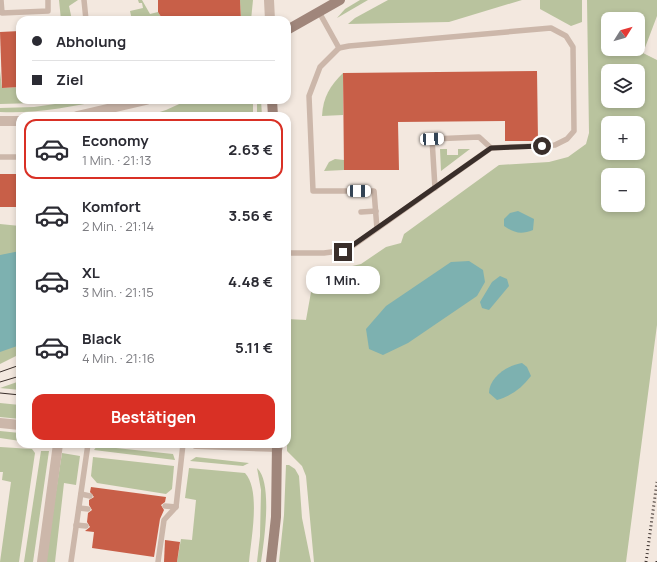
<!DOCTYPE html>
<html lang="de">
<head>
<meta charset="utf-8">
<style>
  body { margin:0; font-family:Manrope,sans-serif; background:#f7f7f7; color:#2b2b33; height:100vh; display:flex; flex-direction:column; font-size:15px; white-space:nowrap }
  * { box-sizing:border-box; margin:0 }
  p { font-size:13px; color:#7c7c81 }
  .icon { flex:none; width:22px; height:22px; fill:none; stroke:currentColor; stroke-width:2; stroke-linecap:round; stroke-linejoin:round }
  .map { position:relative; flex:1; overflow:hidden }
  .side { position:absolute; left:16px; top:112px; width:275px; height:336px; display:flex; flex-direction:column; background:#fff; border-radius:12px; box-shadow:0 2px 6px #0003 }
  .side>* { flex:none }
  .guide { position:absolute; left:16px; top:16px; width:275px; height:88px; border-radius:12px; box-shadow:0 2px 6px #0003; display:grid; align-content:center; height:88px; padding:0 16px; background:#fff }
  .needle { width:26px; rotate:53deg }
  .tools { position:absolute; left:601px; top:12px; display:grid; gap:8px }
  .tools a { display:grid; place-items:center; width:44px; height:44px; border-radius:8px; background:#fff; box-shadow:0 2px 6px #0003; font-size:20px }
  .end { position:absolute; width:18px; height:18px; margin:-9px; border:5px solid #392e2a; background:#fff; box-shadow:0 0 0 2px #fff }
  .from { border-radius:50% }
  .bubble { position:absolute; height:28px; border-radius:12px; background:#fff; box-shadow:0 2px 6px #0003; font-size:13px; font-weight:700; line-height:28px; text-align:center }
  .car { position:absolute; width:12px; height:24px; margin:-12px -6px; border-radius:5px; box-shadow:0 0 3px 1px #0007; background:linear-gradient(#fff 24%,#345 0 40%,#fff 0 76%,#345 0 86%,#fff 0) }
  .guide b { display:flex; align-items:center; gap:14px; height:38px; font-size:15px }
  .guide b+b { border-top:1px solid #e1e1e2 }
  .guide i { width:10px; height:10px; background:#2b2b33 }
  ul { padding:7px 0 0; list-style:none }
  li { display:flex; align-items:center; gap:12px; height:60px; margin:0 8px 6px; padding:0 8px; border:2px solid transparent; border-radius:12px }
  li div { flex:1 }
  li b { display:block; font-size:15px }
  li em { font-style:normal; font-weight:700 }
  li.current { border-color:#d93025 }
  li>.icon { width:36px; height:36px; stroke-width:1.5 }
  .action { display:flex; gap:8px; margin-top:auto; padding:8px 16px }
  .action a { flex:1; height:46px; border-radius:12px; background:#d93025; color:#fff; font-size:16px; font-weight:700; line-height:46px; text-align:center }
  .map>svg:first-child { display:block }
  .green { fill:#b9c39e; fill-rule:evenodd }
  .water { fill:#7db1b0 }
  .building { fill:#c85f48 }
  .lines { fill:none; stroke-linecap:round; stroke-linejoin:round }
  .service { stroke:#ccb7aa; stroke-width:5.5 }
  .minor { stroke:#ccb7aa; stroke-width:10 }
  .tertiary { stroke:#ccb7aa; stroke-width:10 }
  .secondary { stroke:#a0867b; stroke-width:10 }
  .tram { stroke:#392e2a; stroke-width:1 }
  .rail { stroke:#392e2a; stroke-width:3; stroke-dasharray:1 3; stroke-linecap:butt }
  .route { stroke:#392e2a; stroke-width:5 }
</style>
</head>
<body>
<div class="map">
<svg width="657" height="562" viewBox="0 0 657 562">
  <rect width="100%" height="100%" fill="#f3e8df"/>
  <g class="green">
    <path d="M 59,0 L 78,0 L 69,6 L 72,20 L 61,20 Z"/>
    <path d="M 138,0 L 142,0 L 150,14 L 158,12 L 163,20 L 132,20 L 130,11 L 143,8 L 142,3 L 139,3 Z"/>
    <path d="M 240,0 L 253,0 L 251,20 L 241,20 Z"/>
    <path d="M 360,0 L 368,0 L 337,18 L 345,9 Z"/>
    <path d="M 388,0 L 522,0 L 449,22 L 348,24 L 355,18 Z"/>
    <path d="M 540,0 L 582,0 L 582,22 L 571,26 L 540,9 Z"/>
    <path d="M 587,0 L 657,0 L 657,16 L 643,53 L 657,60 L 657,325 L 626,562 L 314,562 L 306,476 L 302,466 L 287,451 L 287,319 L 306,320 L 313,281 L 322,273 L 361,264 L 386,247 L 401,243 L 404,234 L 499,165 L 549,162 L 568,157 L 586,144 L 589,133 ZM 608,19 L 638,19 L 638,49 L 608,49 ZM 608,71 L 638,71 L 638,101 L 608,101 ZM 608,123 L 638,123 L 638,153 L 608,153 ZM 608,175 L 638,175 L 638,205 L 608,205 Z"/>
    <path d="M 0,71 L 2,88 L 20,87 L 20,100 L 59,100 L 37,103 L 0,104 Z"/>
    <path d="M 343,73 L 343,115 L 322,116 C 323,97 330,86 343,73 Z"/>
    <path d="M 83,100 L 105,100 C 70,107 35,114 0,112 L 0,108 L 34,107 Z"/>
    <path d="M 188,100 L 253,100 L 253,116 L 147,116 L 166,110 Z"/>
    <path d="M 257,100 L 261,100 L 262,116 L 257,116 Z"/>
    <path d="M 440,149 L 447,149 L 447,155 L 458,155 L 458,149 L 470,149 L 441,171 Z"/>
    <path d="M 335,159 L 344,160 L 344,170 L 324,171 L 329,162 Z"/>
    <path d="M 0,224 L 20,226 L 20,354 L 0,364 Z"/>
    <path d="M 20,381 L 20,390 L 0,388 Z"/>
    <path d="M 0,403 L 20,405 L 20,419 L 0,417 Z"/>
    <path d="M 0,431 L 20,433 L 20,441 L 0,438 Z"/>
    <path d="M 97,446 L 173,454 L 175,460 L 94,450 Z"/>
    <path d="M 0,447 L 32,449 L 35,453 L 19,562 L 0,562 L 11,482 L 2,480 L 3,472 L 0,472 Z"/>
    <path d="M 41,451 L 49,451 L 33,562 L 24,562 Z"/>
    <path d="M 62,453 L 80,456 L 76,485 L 64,483 L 55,562 L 45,562 Z"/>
    <path d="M 93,457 L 174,466 L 172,489 L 166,494 L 97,483 L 91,476 Z"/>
    <path d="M 196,457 L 249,463 L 243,466 L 190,461 Z"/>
    <path d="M 286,465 L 289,465 L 295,469 L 299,476 L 302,518 L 311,562 L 279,562 L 284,515 Z"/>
    <path d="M 189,468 L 245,473 C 261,490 251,539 249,562 L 177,562 L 181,539 L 192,540 L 196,500 L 185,498 Z"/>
    <path d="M 257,468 C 273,482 264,542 261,562 L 257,562 L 260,536 L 261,490 Z"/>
  </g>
  <g class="water">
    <path d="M 518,211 L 534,219 L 533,230 C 521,235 514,233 504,226 L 504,219 L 510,213 Z"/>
    <path d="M 20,251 L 20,345 L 0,352 L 0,255 Z"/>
    <path d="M 469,261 L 483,270 L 485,282 L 477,296 L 408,343 L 383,355 L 369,349 L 366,329 L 386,306 L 451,262 Z"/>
    <path d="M 500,276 L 507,279 L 509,286 L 489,310 L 482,308 L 480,302 L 492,282 Z"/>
    <path d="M 522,363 L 527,367 L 531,376 C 522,388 511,396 497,400 L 489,393 C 489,377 508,365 522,363 Z"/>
  </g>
  <g class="building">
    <path d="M 158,0 L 240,0 L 241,20 L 163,20 L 158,12 Z"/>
    <path d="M 20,31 L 20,87 L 2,88 L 0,32 Z"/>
    <path d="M 537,71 L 538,141 L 505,141 L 505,121 L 398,122 L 399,170 L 344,170 L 343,73 Z"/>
    <rect x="0" y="174" width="20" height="33"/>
    <path d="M 91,487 L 166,497 L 165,502 L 161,505 L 164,510 L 160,519 L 154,557 L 92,548 L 94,532 L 85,531 L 90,527 L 87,522 L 88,513 L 92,510 L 89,505 L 89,500 L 94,497 L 90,492 Z"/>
    <path d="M 165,540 L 180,542 L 177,562 L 164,562 Z"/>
  </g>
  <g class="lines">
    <g class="service">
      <path d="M 1,0 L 2,13 L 48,11 L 48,0"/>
      <path d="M 84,0 L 86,20"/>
      <path d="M 319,12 L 339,48"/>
      <path d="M 0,157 L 20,157"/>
      <path d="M 435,188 L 432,139 L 479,137 L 491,148"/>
      <path d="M 361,212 L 376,211"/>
      <path d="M 287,253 L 324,253 L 347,250 L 491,148 L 555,145 L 567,139 L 574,131 L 573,47 L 566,36 L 551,28 L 349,46 L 339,48 L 320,67 L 309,96 L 313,191 L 374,191 L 377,229"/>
      <path d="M 81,494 L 90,496"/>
      <path d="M 165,506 L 176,507"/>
      <path d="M 79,508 L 88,509"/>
      <path d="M 76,525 L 86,526"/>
      <path d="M 71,562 L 88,444"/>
      <path d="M 158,562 L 164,520 L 176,507 L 183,444"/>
    </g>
    <path class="minor" d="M 42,562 L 58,444"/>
    <g class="tertiary">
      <path d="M 269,0 L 270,20"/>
      <path d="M 77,116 L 146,100"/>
      <path d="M 0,121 L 20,121"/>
      <path d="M 0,423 L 20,425"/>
      <path d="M 196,444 L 278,447"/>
    </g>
    <g class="secondary">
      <path d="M 287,30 L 340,0"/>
      <path d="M 272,100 L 273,116"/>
      <path d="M 271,562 L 276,517 L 277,444"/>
    </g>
    <g class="tram">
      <path d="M 0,372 L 20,365"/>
      <path d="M 0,382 L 20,376"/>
      <path d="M 0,393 L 20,395"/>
    </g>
    <g class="rail">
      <path d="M 646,562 L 657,482"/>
      <path d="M 657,562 L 657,561"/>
    </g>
  </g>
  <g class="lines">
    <path class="route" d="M 343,252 L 491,148 L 542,146"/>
  </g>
</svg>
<div class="tools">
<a><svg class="needle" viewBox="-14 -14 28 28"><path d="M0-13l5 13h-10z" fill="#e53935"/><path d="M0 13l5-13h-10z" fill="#7c7c81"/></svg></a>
<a><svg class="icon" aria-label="layers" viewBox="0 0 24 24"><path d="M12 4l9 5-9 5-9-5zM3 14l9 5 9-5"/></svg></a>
<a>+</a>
<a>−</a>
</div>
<i class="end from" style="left:542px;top:146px"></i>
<i class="end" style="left:343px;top:252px"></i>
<div class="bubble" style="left:306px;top:266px;width:74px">1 Min.</div>
<i class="car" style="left:432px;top:139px;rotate:87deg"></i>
<i class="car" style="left:359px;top:191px;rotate:90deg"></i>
<div class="guide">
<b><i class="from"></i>Abholung</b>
<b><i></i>Ziel</b>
</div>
<section class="side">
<ul>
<li class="current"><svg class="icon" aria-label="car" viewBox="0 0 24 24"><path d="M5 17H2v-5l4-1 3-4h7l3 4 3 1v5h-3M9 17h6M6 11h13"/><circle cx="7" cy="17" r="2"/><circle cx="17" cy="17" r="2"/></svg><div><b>Economy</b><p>1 Min. · 21:13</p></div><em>2.63 €</em></li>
<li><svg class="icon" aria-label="car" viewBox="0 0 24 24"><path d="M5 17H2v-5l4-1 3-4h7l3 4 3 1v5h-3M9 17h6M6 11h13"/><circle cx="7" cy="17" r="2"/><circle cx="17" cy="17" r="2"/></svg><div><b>Komfort</b><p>2 Min. · 21:14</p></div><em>3.56 €</em></li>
<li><svg class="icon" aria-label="car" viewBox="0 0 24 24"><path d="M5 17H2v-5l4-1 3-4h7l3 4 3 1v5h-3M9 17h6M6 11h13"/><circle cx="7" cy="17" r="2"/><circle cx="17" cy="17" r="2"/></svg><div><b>XL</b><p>3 Min. · 21:15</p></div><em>4.48 €</em></li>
<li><svg class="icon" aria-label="car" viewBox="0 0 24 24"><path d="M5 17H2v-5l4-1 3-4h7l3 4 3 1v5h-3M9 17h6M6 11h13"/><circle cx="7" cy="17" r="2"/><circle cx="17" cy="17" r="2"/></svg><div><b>Black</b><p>4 Min. · 21:16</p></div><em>5.11 €</em></li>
</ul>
<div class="action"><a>Bestätigen</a></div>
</section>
</div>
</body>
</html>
